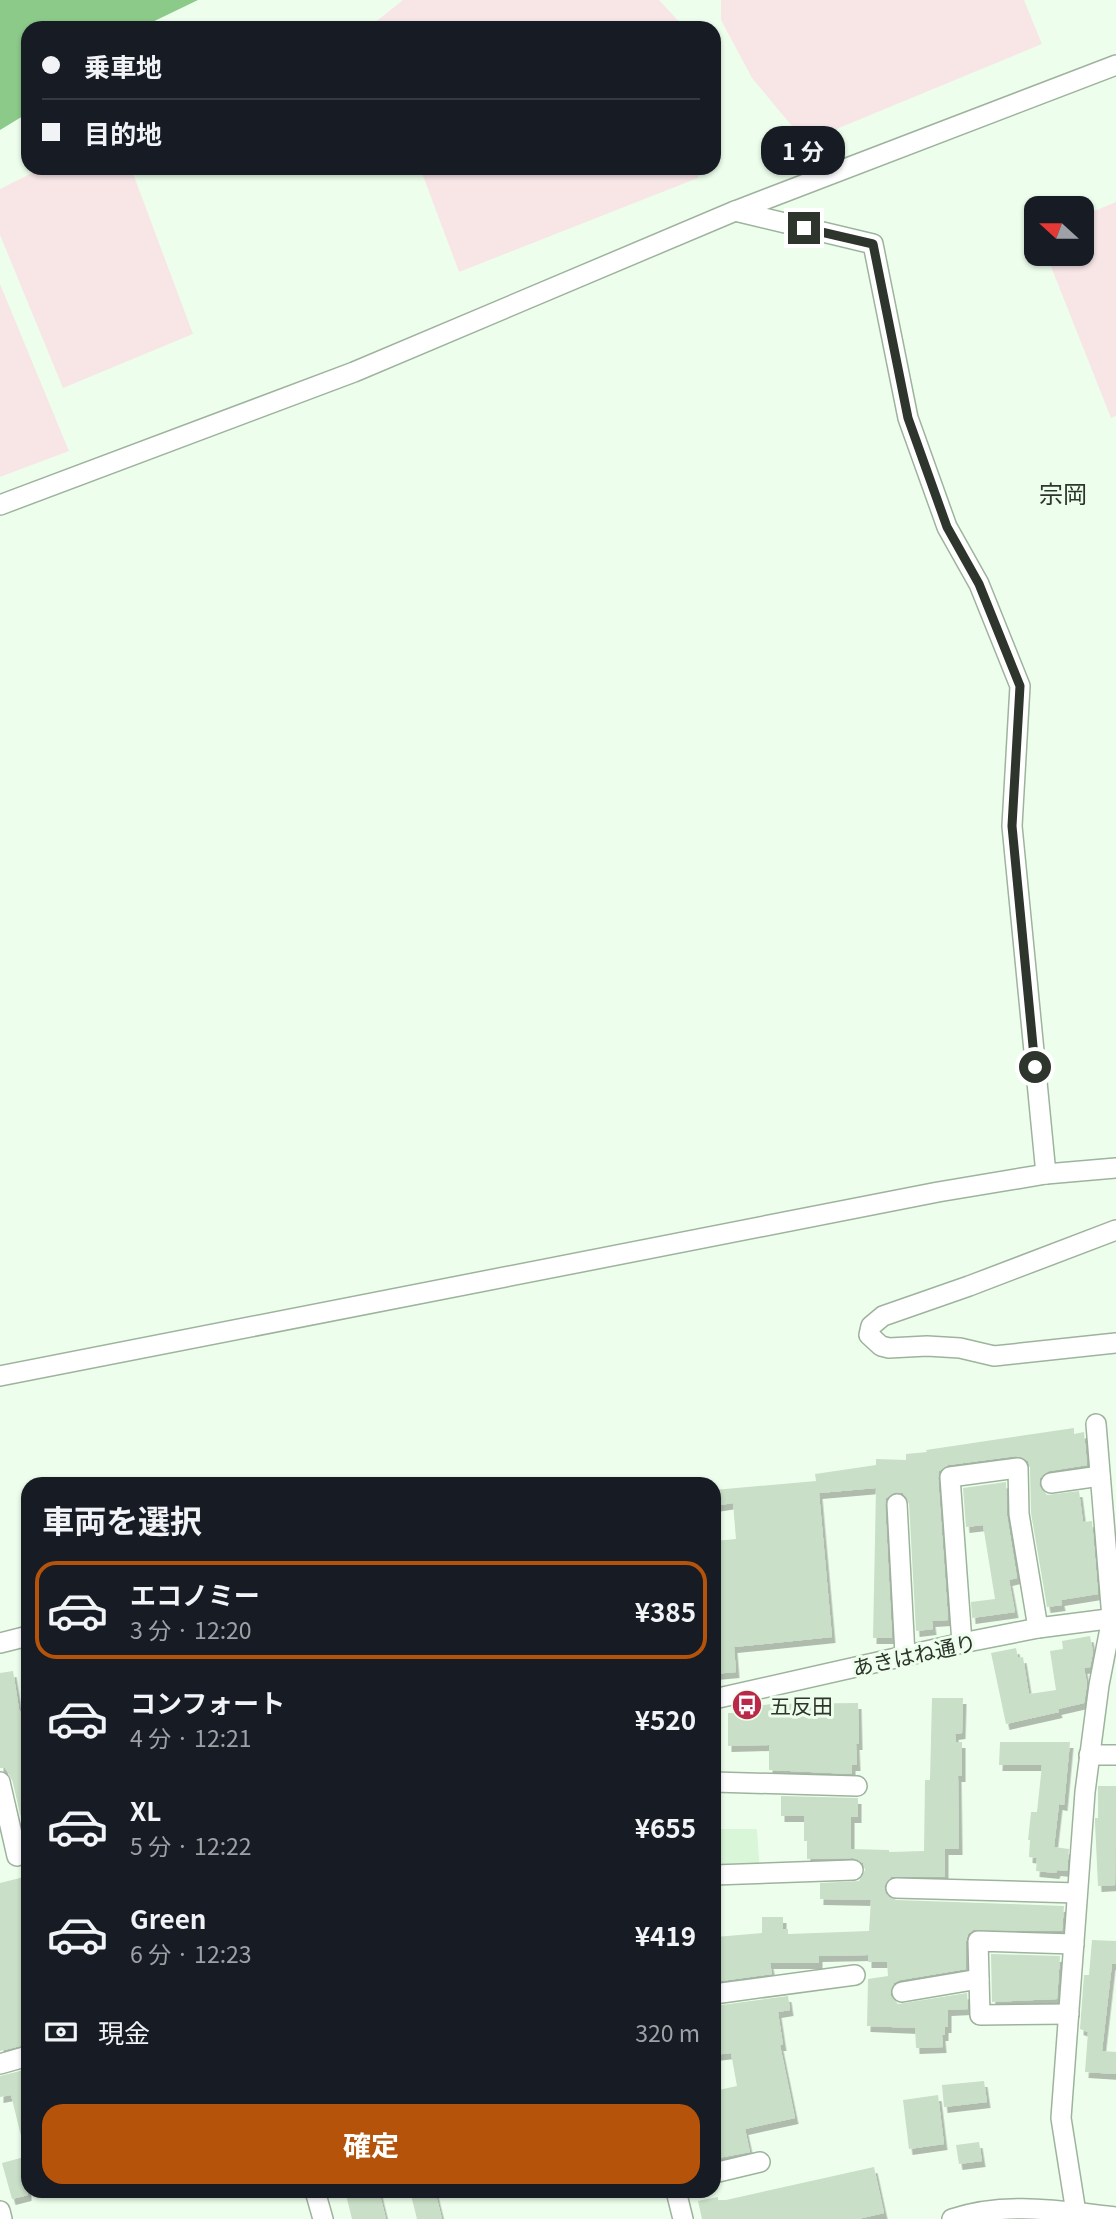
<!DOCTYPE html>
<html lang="ja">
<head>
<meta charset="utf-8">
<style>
  body { margin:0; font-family:Georgia,"Noto Sans JP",serif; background:#242831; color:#f1f3f6; height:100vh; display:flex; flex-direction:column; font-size:26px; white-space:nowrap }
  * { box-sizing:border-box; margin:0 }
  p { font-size:23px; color:#9ea1a6 }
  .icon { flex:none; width:38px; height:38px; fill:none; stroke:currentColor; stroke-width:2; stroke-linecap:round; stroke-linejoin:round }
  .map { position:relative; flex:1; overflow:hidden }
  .panel { position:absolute; left:21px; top:1477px; width:700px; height:721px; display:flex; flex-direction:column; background:#171b24; border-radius:21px; box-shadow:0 2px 5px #0004 }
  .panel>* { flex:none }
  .banner { position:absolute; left:21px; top:21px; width:700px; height:154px; border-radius:21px; box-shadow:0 2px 5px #0004; display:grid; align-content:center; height:154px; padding:0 21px; background:#171b24 }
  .needle { width:46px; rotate:291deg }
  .buttons { position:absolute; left:1024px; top:196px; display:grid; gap:14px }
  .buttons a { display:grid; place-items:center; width:70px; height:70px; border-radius:14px; background:#171b24; box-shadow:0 2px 5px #0004; font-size:35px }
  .end { position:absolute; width:32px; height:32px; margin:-16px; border:9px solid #2d352c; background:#fff; box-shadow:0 0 0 4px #fff }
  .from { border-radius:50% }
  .bubble { position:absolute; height:49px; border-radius:21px; background:#171b24; box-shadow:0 2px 5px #0004; font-size:23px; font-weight:700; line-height:49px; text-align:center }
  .banner b { display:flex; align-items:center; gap:24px; height:66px; font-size:26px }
  .banner b+b { border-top:2px solid #363941 }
  .banner i { width:18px; height:18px; background:#f1f3f6 }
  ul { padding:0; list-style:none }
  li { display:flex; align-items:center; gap:21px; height:98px; margin:0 14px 10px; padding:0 7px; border:4px solid transparent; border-radius:21px }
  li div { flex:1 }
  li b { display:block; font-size:26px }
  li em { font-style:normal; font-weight:700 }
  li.active { border-color:#b45309 }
  li>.icon { width:63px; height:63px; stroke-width:1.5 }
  h2 { padding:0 21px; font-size:32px; line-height:84px }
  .pay { display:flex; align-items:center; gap:18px; height:77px; padding:0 21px; font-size:26px }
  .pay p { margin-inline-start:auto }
  .cta { display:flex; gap:14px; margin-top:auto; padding:14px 21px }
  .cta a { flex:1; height:80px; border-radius:21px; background:#b45309; color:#fff; font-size:28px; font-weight:700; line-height:80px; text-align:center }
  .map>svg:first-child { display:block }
  .built { fill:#daf6d8 }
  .green { fill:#f8e6e7 }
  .water { fill:#8cca8a }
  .building { fill:#c9dfc7; filter:url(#shadow) }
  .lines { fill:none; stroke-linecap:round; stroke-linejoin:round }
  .minor-casing { stroke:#9eb39d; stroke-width:22 }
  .minor { stroke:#fff; stroke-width:19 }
  .route { stroke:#2d352c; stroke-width:9 }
  .labels { text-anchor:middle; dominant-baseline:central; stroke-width:6; stroke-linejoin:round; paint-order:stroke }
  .street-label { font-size:21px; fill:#2d352c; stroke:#edffec }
  .poi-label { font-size:21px; fill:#2d352c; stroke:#edffec; text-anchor:start }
  .quarter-label { font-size:24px; fill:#2d352c; stroke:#edffec }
</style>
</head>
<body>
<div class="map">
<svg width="1116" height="2219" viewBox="0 0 1116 2219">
  <defs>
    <filter id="shadow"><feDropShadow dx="3.5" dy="6" stdDeviation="0" flood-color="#0004"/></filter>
  </defs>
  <rect width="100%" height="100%" fill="#edffec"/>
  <path class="built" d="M 714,1829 L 757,1829 L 760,1873 L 714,1875 Z"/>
  <g class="green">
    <path d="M 403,0 L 659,0 L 685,28 L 368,28 Z"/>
    <path d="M 721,0 L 1024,0 L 1042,44 L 805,142 L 752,78 L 721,20 Z"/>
    <path d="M 42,168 L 131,168 L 193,334 L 63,388 L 0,235 L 0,189 Z"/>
    <path d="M 420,168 L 700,168 L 698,178 L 459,272 Z"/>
    <path d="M 1116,202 L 1116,416 L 1111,418 L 1046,254 L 1082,254 L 1082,216 Z"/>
    <path d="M 0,284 L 69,451 L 0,477 Z"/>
  </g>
  <path class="water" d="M 0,0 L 198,0 L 140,28 L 28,28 L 28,113 L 0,130 Z"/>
  <g class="building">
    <path d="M 1074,1428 L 1074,1434 L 1084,1432 L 1087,1465 L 1049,1471 L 1040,1478 L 1039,1485 L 1047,1495 L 1079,1491 L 1083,1522 L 1092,1521 L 1098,1594 L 1061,1600 L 1062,1605 L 1047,1607 L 1031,1513 L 1030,1468 L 1028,1461 L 1016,1456 L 948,1465 L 939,1471 L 938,1478 L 948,1620 L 932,1621 L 933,1629 L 916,1631 L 909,1503 L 903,1493 L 896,1492 L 886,1498 L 885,1505 L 892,1638 L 873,1638 L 876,1488 L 819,1493 L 832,1637 L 734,1647 L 736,1672 L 714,1674 L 714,1541 L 736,1539 L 733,1503 L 714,1506 L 714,1490 L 816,1481 L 815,1474 L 876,1465 L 876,1459 L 906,1460 L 906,1454 L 927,1452 L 926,1450 Z"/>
    <path d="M 1006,1482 L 1007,1516 L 1017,1578 L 1009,1580 L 1015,1612 L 972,1618 L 971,1602 L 995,1599 L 983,1525 L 966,1527 L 963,1488 Z"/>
    <path d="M 1090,1636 L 1093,1652 L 1090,1667 L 1084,1668 L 1087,1684 L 1084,1703 L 1058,1709 L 1059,1712 L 1006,1724 L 991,1653 L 1016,1648 L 1018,1658 L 1023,1657 L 1029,1694 L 1056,1690 L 1050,1651 L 1063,1649 L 1062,1641 Z"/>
    <path d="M 13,1671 L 19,1709 L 27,1725 L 28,1734 L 28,1835 L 25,1835 L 12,1779 L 5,1768 L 0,1768 L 0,1673 Z"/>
    <path d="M 932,1698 L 963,1698 L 962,1733 L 955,1734 L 956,1742 L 962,1742 L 962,1776 L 958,1776 L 959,1849 L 945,1849 L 945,1877 L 891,1877 L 884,1887 L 886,1894 L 896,1900 L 1064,1906 L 1062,1931 L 973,1930 L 968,1934 L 966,1941 L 966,1969 L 900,1980 L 894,1983 L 890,1995 L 898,2004 L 967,1993 L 968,2009 L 948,2010 L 948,2027 L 945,2027 L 945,2035 L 942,2035 L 943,2047 L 916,2048 L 915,2028 L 867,2026 L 868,1979 L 888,1976 L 887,1962 L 868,1962 L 868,1955 L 819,1956 L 819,1963 L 770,1963 L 772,1974 L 714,1982 L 714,1969 L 717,1968 L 718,1962 L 716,1937 L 762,1933 L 762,1917 L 783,1917 L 783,1929 L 788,1929 L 788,1934 L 869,1931 L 871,1900 L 820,1899 L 820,1883 L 859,1881 L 865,1870 L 863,1863 L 853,1858 L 807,1859 L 807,1841 L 804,1841 L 804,1816 L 781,1816 L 781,1796 L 858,1798 L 858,1817 L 851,1817 L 851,1849 L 889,1850 L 889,1852 L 924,1851 L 925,1780 L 930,1780 Z"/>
    <path d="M 858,1703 L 859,1744 L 856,1744 L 857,1765 L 852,1765 L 852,1774 L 769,1770 L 769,1745 L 728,1746 L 728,1713 L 750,1713 L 750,1707 L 771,1704 Z"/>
    <path d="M 1000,1742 L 1070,1742 L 1064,1805 L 1059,1804 L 1054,1847 L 1069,1849 L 1067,1871 L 1057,1870 L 1056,1873 L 1036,1871 L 1037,1858 L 1029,1857 L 1030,1840 L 1028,1840 L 1031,1812 L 1037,1812 L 1042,1765 L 999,1765 Z"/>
    <path d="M 1098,1786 L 1116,1786 L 1115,1885 L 1098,1886 L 1095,1822 L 1095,1818 L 1098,1818 Z"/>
    <path d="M 28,1876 L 28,2044 L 0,2051 L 0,1883 Z"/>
    <path d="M 1092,1940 L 1116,1941 L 1116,1964 L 1112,1964 L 1102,2051 L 1116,2052 L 1116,2074 L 1085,2072 L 1088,2032 L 1080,2029 L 1084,1975 L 1089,1975 Z"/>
    <path d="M 991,1954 L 1060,1956 L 1057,1999 L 992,2002 Z"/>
    <path d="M 788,1996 L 790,2010 L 778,2012 L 783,2045 L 780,2045 L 795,2118 L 745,2129 L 750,2152 L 718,2158 L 714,2139 L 714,2091 L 737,2086 L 731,2053 L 714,2055 L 714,2006 Z"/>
    <path d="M 28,2069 L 28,2139 L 22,2140 L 11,2095 L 0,2097 L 0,2076 Z"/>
    <path d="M 984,2081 L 987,2102 L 944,2107 L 942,2085 Z"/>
    <path d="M 938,2095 L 944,2144 L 909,2149 L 903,2100 Z"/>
    <path d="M 979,2142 L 982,2161 L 959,2164 L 956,2145 Z"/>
    <path d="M 28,2156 L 28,2195 L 12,2199 L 2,2163 Z"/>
    <path d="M 874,2167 L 884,2213 L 858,2219 L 702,2219 L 698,2201 L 718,2197 L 718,2200 L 726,2200 Z"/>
    <path d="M 345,2191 L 379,2191 L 386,2219 L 352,2219 Z"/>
    <path d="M 410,2191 L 435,2191 L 442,2219 L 417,2219 Z"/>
  </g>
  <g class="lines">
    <g class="minor-casing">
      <g id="minor">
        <path d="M 735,211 L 873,244 L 908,418 L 947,527 L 979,584 L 1020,686 L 1012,826 L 1046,1174"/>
        <path d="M 0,505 L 354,372 L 735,211 L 1116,65"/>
        <path d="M 1116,1230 L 969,1286 L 883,1316 L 871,1326 L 869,1335 L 881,1346 L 889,1348 L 927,1346 L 960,1348 L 994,1356 L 1116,1343"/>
        <path d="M 0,1376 L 938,1192 L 1046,1174 L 1116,1168"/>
        <path d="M 1051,1483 L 1100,1476"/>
        <path d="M 897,1504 L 905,1655"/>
        <path d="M 0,1643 L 28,1636"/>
        <path d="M 962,1643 L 950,1477 L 1018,1468 L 1019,1514 L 1038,1628"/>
        <path d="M 714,1699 L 962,1643 L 1038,1628 L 1116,1618"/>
        <path d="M 1089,1755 L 1116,1755"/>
        <path d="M 0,1782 L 17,1856"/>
        <path d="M 714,1782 L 857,1786"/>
        <path d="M 714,1875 L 853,1870"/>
        <path d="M 896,1888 L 1077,1893"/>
        <path d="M 902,1992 L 979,1979"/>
        <path d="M 714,1994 L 855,1975"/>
        <path d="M 1069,2014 L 980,2015 L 978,1941 L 1074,1944"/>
        <path d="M 0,2064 L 28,2056"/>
        <path d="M 714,2173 L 760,2162"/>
        <path d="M 315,2191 L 323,2219"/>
        <path d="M 676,2191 L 683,2219"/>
        <path d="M 0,2211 L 2,2219"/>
        <path d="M 952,2219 C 1005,2201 1061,2211 1116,2217"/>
        <path d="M 1077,2219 L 1061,2118 L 1085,1792 L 1099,1685 L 1112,1618 L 1096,1424"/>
      </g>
    </g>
    <use href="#minor" class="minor"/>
  </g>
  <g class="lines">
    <path class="route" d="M 804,228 L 873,244 L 908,418 L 947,527 L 979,584 L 1020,686 L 1012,826 L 1035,1067"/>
  </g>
  <defs>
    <g id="bus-disc" transform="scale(1.575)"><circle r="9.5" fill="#ba294a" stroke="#edffec"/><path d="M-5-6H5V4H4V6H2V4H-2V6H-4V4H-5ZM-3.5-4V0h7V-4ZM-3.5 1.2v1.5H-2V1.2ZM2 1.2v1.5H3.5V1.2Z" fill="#fff"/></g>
  </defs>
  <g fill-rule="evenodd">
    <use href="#bus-disc" x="747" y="1705"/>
  </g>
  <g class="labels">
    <g class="street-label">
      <text transform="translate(914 1654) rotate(-12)">あきはね通り</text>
    </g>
    <g class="poi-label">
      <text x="770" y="1705">五反田</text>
    </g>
    <g class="quarter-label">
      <text x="1063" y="492">宗岡</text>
    </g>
  </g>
</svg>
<div class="buttons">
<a><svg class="needle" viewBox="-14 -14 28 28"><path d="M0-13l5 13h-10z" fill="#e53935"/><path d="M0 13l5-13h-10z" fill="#9ea1a6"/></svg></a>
</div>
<i class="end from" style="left:1035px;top:1067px"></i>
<i class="end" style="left:804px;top:228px"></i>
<div class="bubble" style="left:761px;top:126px;width:84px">1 分</div>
<div class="banner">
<b><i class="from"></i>乗車地</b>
<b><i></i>目的地</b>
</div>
<section class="panel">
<h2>車両を選択</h2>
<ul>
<li class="active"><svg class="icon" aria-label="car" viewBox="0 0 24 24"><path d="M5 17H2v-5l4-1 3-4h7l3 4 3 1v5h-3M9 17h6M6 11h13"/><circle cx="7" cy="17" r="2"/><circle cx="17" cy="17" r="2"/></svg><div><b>エコノミー</b><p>3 分 · 12:20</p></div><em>¥385</em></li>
<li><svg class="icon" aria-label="car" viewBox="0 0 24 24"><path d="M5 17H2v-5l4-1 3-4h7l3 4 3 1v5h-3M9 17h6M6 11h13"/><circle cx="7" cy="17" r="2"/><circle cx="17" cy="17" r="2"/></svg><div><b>コンフォート</b><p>4 分 · 12:21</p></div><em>¥520</em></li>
<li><svg class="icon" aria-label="car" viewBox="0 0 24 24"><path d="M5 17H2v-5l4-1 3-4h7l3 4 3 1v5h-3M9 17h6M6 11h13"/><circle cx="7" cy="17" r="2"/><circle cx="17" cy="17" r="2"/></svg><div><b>XL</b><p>5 分 · 12:22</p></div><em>¥655</em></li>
<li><svg class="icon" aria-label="car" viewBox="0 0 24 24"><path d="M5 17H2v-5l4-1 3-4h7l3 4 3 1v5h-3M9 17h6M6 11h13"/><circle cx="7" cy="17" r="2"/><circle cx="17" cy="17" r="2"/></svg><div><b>Green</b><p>6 分 · 12:23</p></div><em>¥419</em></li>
</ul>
<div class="pay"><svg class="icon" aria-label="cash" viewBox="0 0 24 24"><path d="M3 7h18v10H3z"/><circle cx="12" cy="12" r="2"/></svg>現金<p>320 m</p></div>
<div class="cta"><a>確定</a></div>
</section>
</div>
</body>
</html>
